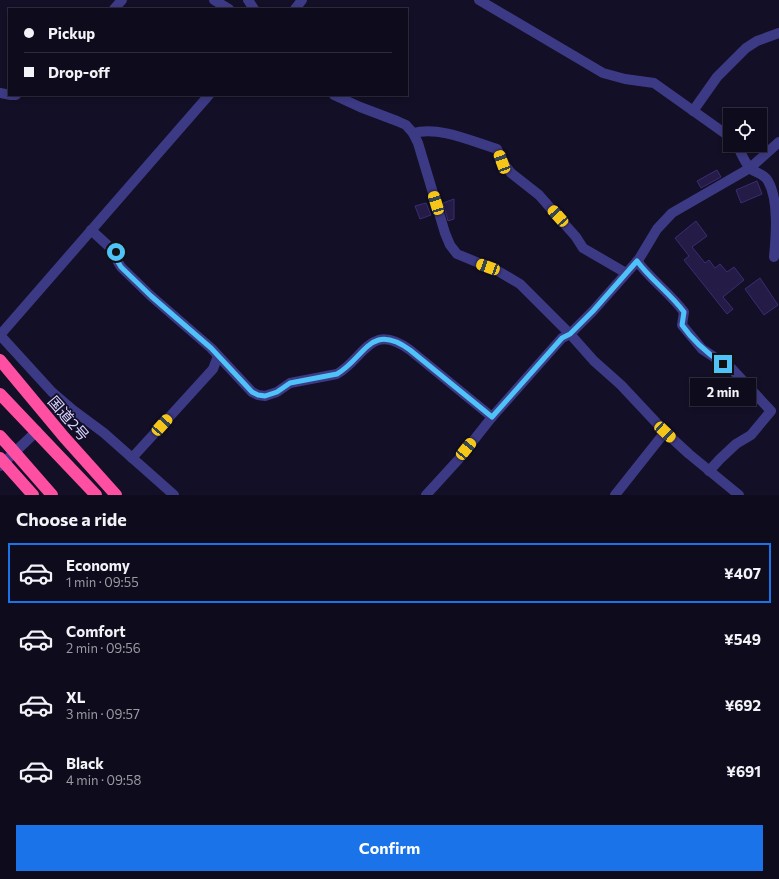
<!DOCTYPE html>
<html lang="en">
<head>
<meta charset="utf-8">
<style>
  body { margin:0; font-family:Commissioner,"Noto Sans JP",sans-serif; background:#1c1929; color:#f1f3f6; height:100vh; display:flex; flex-direction:column; font-size:15px; white-space:nowrap }
  * { box-sizing:border-box; margin:0 }
  p { font-size:13px; color:#9b9ba3 }
  .icon { flex:none; width:22px; height:22px; fill:none; stroke:currentColor; stroke-width:2; stroke-linecap:round; stroke-linejoin:round }
  .map { position:relative; height:495px; overflow:hidden }
  .sheet { display:flex; flex-direction:column; background:#0e0b1c; flex:1 }
  .sheet>* { flex:none }
  .guide { position:absolute; left:8px; top:8px; width:400px; height:88px; border-radius:0px; box-shadow:0 2px 6px #0003,0 0 0 1px #2e2b3b; display:grid; align-content:center; height:88px; padding:0 16px; background:#0e0b1c }
  .fabs { position:absolute; left:723px; top:108px; display:grid; gap:8px }
  .fabs a { display:grid; place-items:center; width:44px; height:44px; border-radius:0px; background:#0e0b1c; box-shadow:0 2px 6px #0003,0 0 0 1px #2e2b3b; font-size:20px }
  .end { position:absolute; width:18px; height:18px; margin:-9px; border:5px solid #4fc3f7; background:#111; box-shadow:0 0 0 2px #111 }
  .from { border-radius:50% }
  .bubble { position:absolute; height:28px; border-radius:0px; background:#0e0b1c; box-shadow:0 2px 6px #0003,0 0 0 1px #2e2b3b; font-size:13px; font-weight:700; line-height:28px; text-align:center }
  .car { position:absolute; width:12px; height:24px; margin:-12px -6px; border-radius:5px; box-shadow:0 0 3px 1px #0007; background:linear-gradient(#f5c518 24%,#345 0 40%,#f5c518 0 76%,#345 0 86%,#f5c518 0) }
  .guide b { display:flex; align-items:center; gap:14px; height:38px; font-size:15px }
  .guide b+b { border-top:1px solid #2e2b3b }
  .guide i { width:10px; height:10px; background:#f1f3f6 }
  ul { padding:0; list-style:none }
  li { display:flex; align-items:center; gap:12px; height:60px; margin:0 8px 6px; padding:0 8px; border:2px solid transparent; border-radius:0px }
  li div { flex:1 }
  li b { display:block; font-size:15px }
  li em { font-style:normal; font-weight:700 }
  li.selected { border-color:#1a73e8 }
  li>.icon { width:36px; height:36px; stroke-width:1.5 }
  h2 { padding:0 16px; font-size:18px; line-height:48px }
  .primary-button { display:flex; gap:8px; margin-top:auto; padding:8px 16px }
  .primary-button a { flex:1; height:46px; border-radius:0px; background:#1a73e8; color:#fff; font-size:16px; font-weight:700; line-height:46px; text-align:center }
  .map>svg:first-child { display:block }
  .building { fill:#241b47; stroke:#3b2d73 }
  .lines { fill:none; stroke-linecap:round; stroke-linejoin:round }
  .minor { stroke:#3d3a85; stroke-width:10 }
  .highway { stroke:#ff4fa3; stroke-width:12 }
  .highway-bridge { stroke:#ff4fa3; stroke-width:12 }
  .route { stroke:#4fc3f7; stroke-width:5 }
  .labels { text-anchor:middle; dominant-baseline:central; stroke-width:3.5; stroke-linejoin:round; paint-order:stroke }
  .street-label { font-size:15px; fill:#d9d4ff; stroke:#130f26 }
</style>
</head>
<body>
<div class="map">
<svg width="779" height="495" viewBox="0 0 779 495">
  <rect width="100%" height="100%" fill="#130f26"/>
  <g class="building">
    <path d="M 717,170 L 721,177 L 701,188 L 697,181 Z"/>
    <path d="M 757,181 L 762,194 L 741,203 L 736,190 Z"/>
    <path d="M 454,199 L 454,219 L 448,221 L 443,203 Z"/>
    <path d="M 426,203 L 431,215 L 420,219 L 415,206 Z"/>
    <path d="M 696,221 L 707,236 L 692,247 L 705,263 L 709,260 L 715,268 L 720,264 L 727,272 L 734,267 L 744,280 L 723,297 L 733,309 L 727,314 L 684,260 L 689,256 L 675,238 Z"/>
    <path d="M 760,278 L 778,305 L 764,315 L 745,289 Z"/>
  </g>
  <g class="lines">
    <g class="minor">
      <path d="M 214,0 L 229,9"/>
      <path d="M 248,0 L 254,9"/>
      <path d="M 479,0 L 603,73 L 625,79 L 654,83 L 730,137"/>
      <path d="M 114,9 L 122,0"/>
      <path d="M 295,9 L 302,0"/>
      <path d="M 0,93 L 11,95 L 16,95"/>
      <path d="M 334,95 L 360,107 L 397,121 L 406,125 L 413,133 L 418,143 L 445,233 L 450,245 L 457,254 L 498,271 L 520,284 L 570,334 L 594,361 L 621,385 L 665,432 L 689,454 L 739,495"/>
      <path d="M 693,111 L 717,77 L 746,48 L 757,41 L 779,33"/>
      <path d="M 413,133 C 440,126 471,141 497,149 L 502,161 L 511,173 L 539,195 L 576,237 L 583,248 L 626,273"/>
      <path d="M 737,145 C 741,152 745,164 751,169 C 757,173 765,175 768,181 C 779,200 776,236 774,257"/>
      <path d="M 91,230 L 115,252 L 118,262 L 121,267 L 151,296 L 211,348 L 252,392 L 258,395 L 265,396 L 277,392 L 290,383 L 337,374 C 365,358 370,321 410,350 L 492,417"/>
      <path d="M 637,261 C 651,280 670,293 684,312 L 682,325 L 702,349 L 732,369 L 771,411 L 751,435 L 736,444 L 720,459 L 709,471"/>
      <path d="M 132,458 L 213,369 L 218,356"/>
      <path d="M 0,466 L 37,431"/>
      <path d="M 174,495 L 104,433 L 73,410 L 52,392 L 0,335 L 209,95"/>
      <path d="M 426,495 L 458,460 L 492,417 L 562,338 L 570,334 L 593,311 L 639,259 L 657,229 L 672,213 L 750,168 L 779,142"/>
      <path d="M 615,495 L 665,432"/>
    </g>
    <g class="highway">
      <path d="M 0,360 L 64,437 L 116,495"/>
      <path d="M 0,394 L 96,495"/>
      <path d="M 0,436 L 10,447"/>
    </g>
    <g class="highway-bridge">
      <path d="M 10,447 L 52,495"/>
      <path d="M 0,458 L 33,495"/>
    </g>
  </g>
  <g class="lines">
    <path class="route" d="M 116,252 L 118,262 L 121,267 L 151,296 L 211,348 L 252,392 L 258,395 L 265,396 L 277,392 L 290,383 L 337,374 C 365,358 370,321 410,350 L 492,417 L 562,338 L 570,334 L 593,311 L 637,261 C 651,280 670,293 684,312 L 682,325 C 693,341 707,353 723,364"/>
  </g>
  <g class="labels">
    <g class="street-label">
      <text transform="translate(69 418) rotate(49)">国道2号</text>
    </g>
  </g>
</svg>
<div class="fabs">
<a><svg class="icon" aria-label="locate" viewBox="0 0 24 24"><circle cx="12" cy="12" r="6"/><path d="M12 2v4M12 18v4M2 12h4M18 12h4"/></svg></a>
</div>
<i class="end from" style="left:116px;top:252px"></i>
<i class="end" style="left:723px;top:364px"></i>
<div class="bubble" style="left:690px;top:378px;width:66px">2 min</div>
<i class="car" style="left:502px;top:162px;rotate:340deg"></i>
<i class="car" style="left:436px;top:203px;rotate:343deg"></i>
<i class="car" style="left:558px;top:216px;rotate:318deg"></i>
<i class="car" style="left:488px;top:267px;rotate:290deg"></i>
<i class="car" style="left:162px;top:425px;rotate:42deg"></i>
<i class="car" style="left:665px;top:432px;rotate:133deg"></i>
<i class="car" style="left:466px;top:449px;rotate:39deg"></i>
<div class="guide">
<b><i class="from"></i>Pickup</b>
<b><i></i>Drop-off</b>
</div>
</div>
<section class="sheet">
<h2>Choose a ride</h2>
<ul>
<li class="selected"><svg class="icon" aria-label="car" viewBox="0 0 24 24"><path d="M5 17H2v-5l4-1 3-4h7l3 4 3 1v5h-3M9 17h6M6 11h13"/><circle cx="7" cy="17" r="2"/><circle cx="17" cy="17" r="2"/></svg><div><b>Economy</b><p>1 min · 09:55</p></div><em>¥407</em></li>
<li><svg class="icon" aria-label="car" viewBox="0 0 24 24"><path d="M5 17H2v-5l4-1 3-4h7l3 4 3 1v5h-3M9 17h6M6 11h13"/><circle cx="7" cy="17" r="2"/><circle cx="17" cy="17" r="2"/></svg><div><b>Comfort</b><p>2 min · 09:56</p></div><em>¥549</em></li>
<li><svg class="icon" aria-label="car" viewBox="0 0 24 24"><path d="M5 17H2v-5l4-1 3-4h7l3 4 3 1v5h-3M9 17h6M6 11h13"/><circle cx="7" cy="17" r="2"/><circle cx="17" cy="17" r="2"/></svg><div><b>XL</b><p>3 min · 09:57</p></div><em>¥692</em></li>
<li><svg class="icon" aria-label="car" viewBox="0 0 24 24"><path d="M5 17H2v-5l4-1 3-4h7l3 4 3 1v5h-3M9 17h6M6 11h13"/><circle cx="7" cy="17" r="2"/><circle cx="17" cy="17" r="2"/></svg><div><b>Black</b><p>4 min · 09:58</p></div><em>¥691</em></li>
</ul>
<div class="primary-button"><a>Confirm</a></div>
</section>
</body>
</html>
